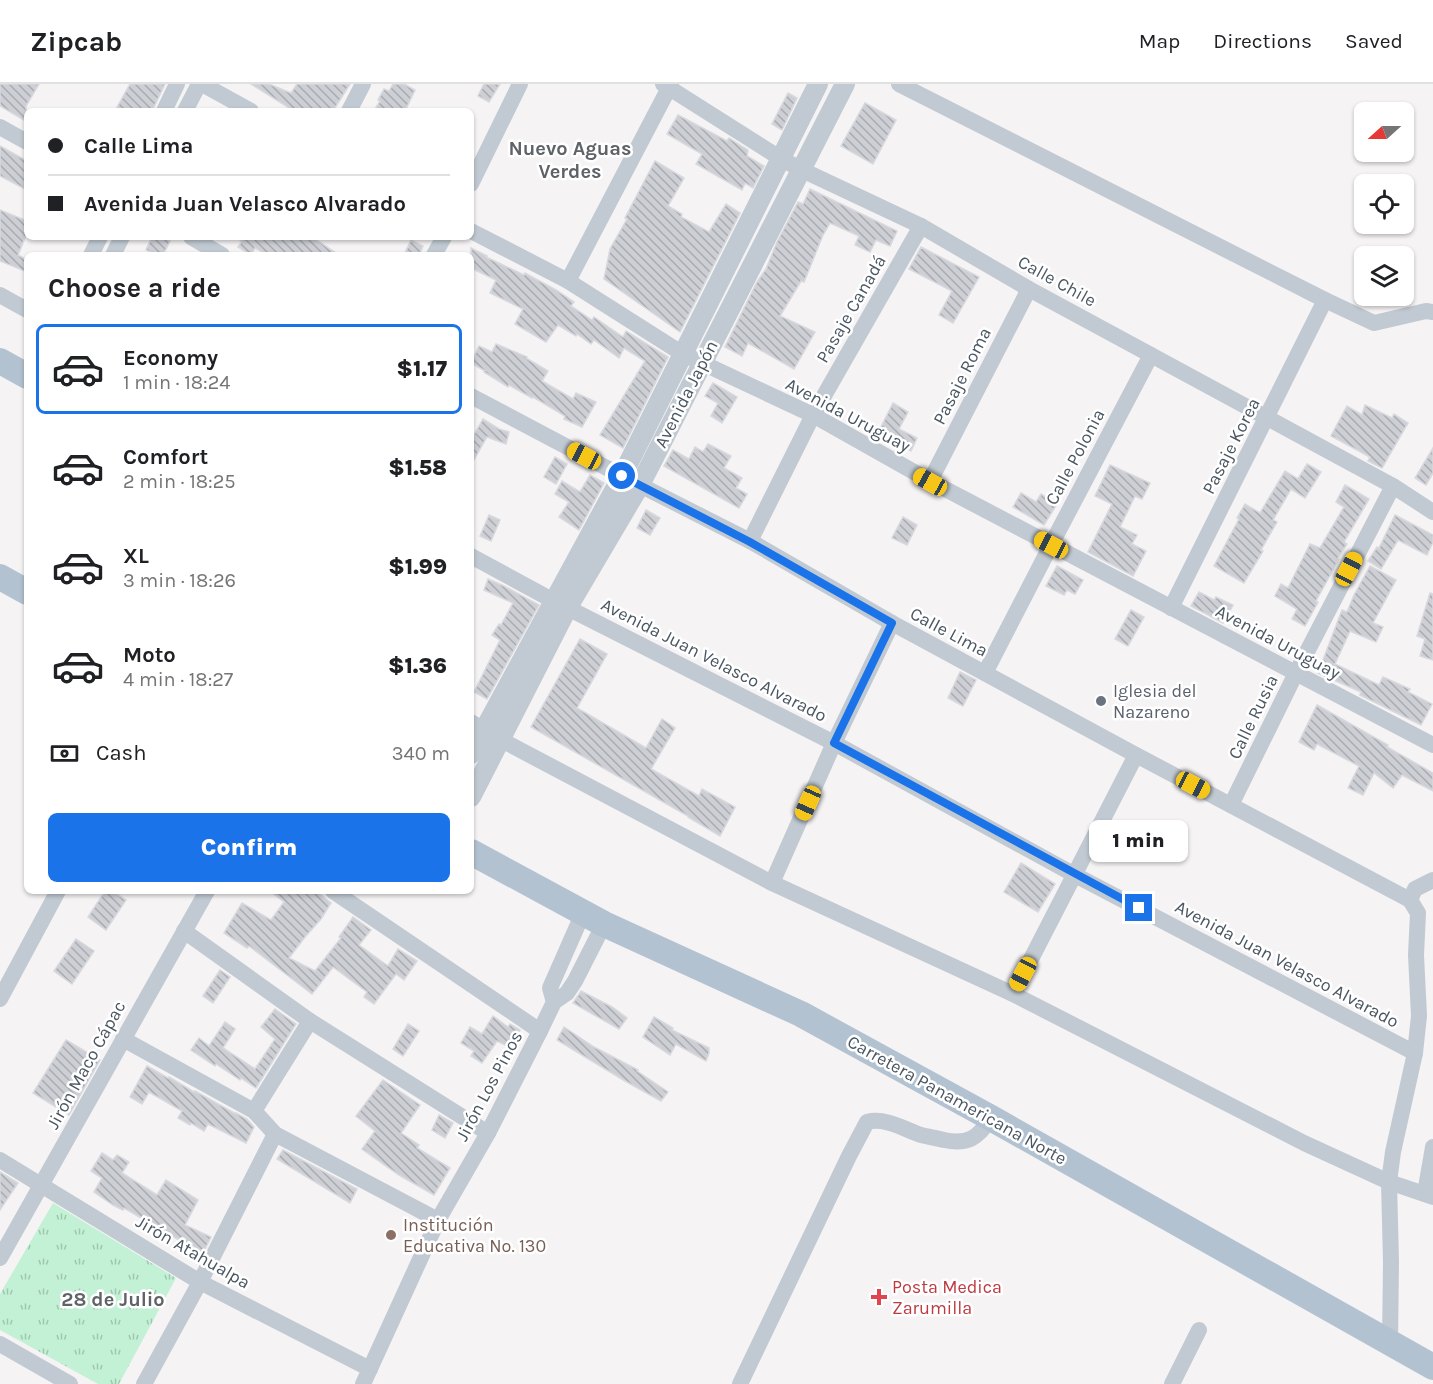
<!DOCTYPE html>
<html lang="en">
<head>
<meta charset="utf-8">
<style>
  body { margin:0; font-family:Karla,sans-serif; background:#f6f6f6; color:#202124; height:100vh; display:flex; flex-direction:column; font-size:22px; white-space:nowrap }
  * { box-sizing:border-box; margin:0 }
  p { font-size:20px; color:#757577 }
  .icon { flex:none; width:33px; height:33px; fill:none; stroke:currentColor; stroke-width:2; stroke-linecap:round; stroke-linejoin:round }
  .map { position:relative; flex:1; overflow:hidden }
  .sheet { position:absolute; left:24px; top:168px; width:450px; height:642px; display:flex; flex-direction:column; background:#fff; border-radius:9px; box-shadow:0 2px 4px #0004 }
  .sheet>* { flex:none }
  .banner { position:absolute; left:24px; top:24px; width:450px; height:132px; border-radius:9px; box-shadow:0 2px 4px #0004; display:grid; align-content:center; height:132px; padding:0 24px; background:#fff }
  .needle { width:39px; rotate:249deg }
  .buttons { position:absolute; left:1354px; top:18px; display:grid; gap:12px }
  .buttons a { display:grid; place-items:center; width:60px; height:60px; border-radius:9px; background:#fff; box-shadow:0 2px 4px #0004; font-size:30px }
  .end { position:absolute; width:27px; height:27px; margin:-14px; border:8px solid #1a73e8; background:#fff; box-shadow:0 0 0 3px #fff }
  .from { border-radius:50% }
  .bubble { position:absolute; height:42px; border-radius:9px; background:#fff; box-shadow:0 2px 4px #0004; font-size:20px; font-weight:800; line-height:42px; text-align:center }
  .car { position:absolute; width:18px; height:36px; margin:-18px -9px; border-radius:8px; box-shadow:0 0 4px 2px #0007; background:linear-gradient(#f5c518 24%,#345 0 40%,#f5c518 0 76%,#345 0 86%,#f5c518 0) }
  .banner b { display:flex; align-items:center; gap:21px; height:57px; font-size:22px }
  .banner b+b { border-top:2px solid #e0e0e0 }
  .banner i { width:15px; height:15px; background:#202124 }
  ul { padding:0; list-style:none }
  li { display:flex; align-items:center; gap:18px; height:90px; margin:0 12px 9px; padding:0 12px; border:3px solid transparent; border-radius:9px }
  li div { flex:1 }
  li b { display:block; font-size:22px }
  li em { font-style:normal; font-weight:800 }
  li.current { border-color:#1a73e8 }
  li>.icon { width:54px; height:54px; stroke-width:1.5 }
  h2 { padding:0 24px; font-size:27px; line-height:72px }
  .pay { display:flex; align-items:center; gap:15px; height:66px; padding:0 24px; font-size:22px }
  .pay p { margin-inline-start:auto }
  .button { display:flex; gap:12px; margin-top:auto; padding:12px 24px }
  .button a { flex:1; height:69px; border-radius:9px; background:#1a73e8; color:#fff; font-size:24px; font-weight:800; line-height:69px; text-align:center }
  header { display:flex; align-items:center; gap:36px; box-sizing:border-box; height:84px; padding:0 30px; background:#fff; border-bottom:2px solid #e0e0e0 }
  header strong { font-size:28px }
  nav { display:flex; gap:33px; margin-inline-start:auto; font-size:21px }
  .map>svg:first-child { display:block }
  .grass { fill:url(#grass-tufts) }
  .building { fill:url(#building-back-hatch); stroke:#d7d9de; stroke-width:1.5 }
  .lines { fill:none; stroke-linecap:round; stroke-linejoin:round }
  .minor { stroke:#c1cad2; stroke-width:16 }
  .tertiary { stroke:#c1cad2; stroke-width:20 }
  .primary { stroke:#b3c2d1; stroke-width:26 }
  .route { stroke:#1a73e8; stroke-width:8 }
  .worship-dot { fill:#6b7280; stroke:#fff; stroke-width:2 }
  .education-dot { fill:#8d6e63; stroke:#fff; stroke-width:2 }
  .health-dot { fill:#e0444e; stroke:#fff; stroke-width:2 }
  .labels { text-anchor:middle; dominant-baseline:central; stroke-width:5; stroke-linejoin:round; paint-order:stroke }
  .street-label { font-size:18px; fill:#4a5661; stroke:#fff }
  .worship-label { font-size:18px; fill:#5b616d; stroke:#fff; text-anchor:start }
  .education-label { font-size:18px; fill:#785e54; stroke:#fff; text-anchor:start }
  .health-label { font-size:18px; fill:#be3a42; stroke:#fff; text-anchor:start }
  .neighbourhood-label { font-size:20px; font-weight:bold; fill:#5f6368; stroke:#fff }
</style>
</head>
<body>
<header>
<strong>Zipcab</strong>
<nav><a>Map</a><a>Directions</a><a>Saved</a></nav>
</header>
<div class="map">
<svg width="1433" height="1300" viewBox="0 0 1433 1300">
  <defs>
    <pattern id="grass-tufts" width="24" height="20" patternUnits="userSpaceOnUse" patternTransform="scale(1.5)"><rect width="24" height="20" fill="#c3f1d5"/><path d="M3 7l-1-3M5 7V3M7 7l1-3M15 17l-1-3M17 17v-4M19 17l1-3" fill="none" stroke="#a0c6b0"/></pattern>
    <pattern id="building-back-hatch" width="6" height="6" patternUnits="userSpaceOnUse" patternTransform="scale(1.5)"><rect width="6" height="6" fill="#cdcfd5"/><path d="M-1 5l2 2M0 0l6 6M5-1l2 2" fill="none" stroke="#a8abb0"/></pattern>
  </defs>
  <rect width="100%" height="100%" fill="#f5f3f3"/>
  <path class="grass" d="M 53,1119 L 176,1194 L 119,1300 L 98,1300 L 0,1246 L 0,1210 Z"/>
  <g class="building">
    <path d="M 0,0 L 39,0 L 26,22 L 27,38 L 0,22 Z"/>
    <path d="M 130,0 L 165,0 L 152,27 L 115,27 Z"/>
    <path d="M 251,0 L 269,0 L 291,9 L 297,0 L 350,0 L 333,27 L 294,27 Z"/>
    <path d="M 393,0 L 404,0 L 415,6 L 405,27 L 374,27 L 380,17 L 378,16 L 384,5 L 389,7 Z"/>
    <path d="M 484,0 L 500,0 L 489,18 L 478,12 Z"/>
    <path d="M 788,9 L 797,14 L 782,46 L 772,40 Z"/>
    <path d="M 865,19 L 896,36 L 873,80 L 841,62 Z"/>
    <path d="M 678,31 L 727,57 L 729,54 L 748,66 L 747,72 L 764,82 L 753,104 L 745,99 L 742,106 L 696,80 L 702,70 L 667,50 Z"/>
    <path d="M 0,62 L 27,77 L 27,106 L 0,92 Z"/>
    <path d="M 655,77 L 684,94 L 668,122 L 682,130 L 681,133 L 709,148 L 726,120 L 740,129 L 680,248 L 604,195 L 610,165 L 627,135 L 625,134 Z"/>
    <path d="M 810,105 L 897,147 L 890,162 L 876,156 L 870,168 L 855,161 L 859,152 L 830,139 L 823,151 L 804,198 L 801,197 L 780,232 L 815,248 L 794,285 L 748,259 L 742,272 L 725,263 L 757,198 L 766,185 L 777,158 L 798,118 L 803,120 Z"/>
    <path d="M 0,126 L 27,137 L 27,149 L 18,171 L 27,176 L 27,188 L 0,177 Z"/>
    <path d="M 152,153 L 162,153 L 170,157 L 163,171 L 157,171 L 146,166 Z"/>
    <path d="M 235,153 L 312,153 L 339,171 L 268,171 L 255,164 L 251,171 L 238,163 L 242,157 Z"/>
    <path d="M 411,156 L 423,162 L 419,171 L 404,171 Z"/>
    <path d="M 921,163 L 979,193 L 953,239 L 939,231 L 952,207 L 909,185 Z"/>
    <path d="M 471,164 L 487,172 L 486,173 L 524,191 L 525,189 L 556,206 L 574,218 L 571,222 L 592,236 L 594,233 L 623,253 L 626,247 L 668,273 L 623,364 L 600,351 L 645,277 L 624,264 L 619,274 L 594,256 L 591,260 L 577,250 L 576,252 L 558,241 L 546,258 L 515,240 L 523,225 L 490,209 L 496,196 L 471,184 Z"/>
    <path d="M 496,260 L 527,273 L 526,274 L 548,287 L 542,297 L 573,315 L 576,309 L 596,318 L 582,343 L 564,335 L 565,332 L 533,313 L 532,314 L 509,301 L 508,303 L 484,288 L 485,287 L 471,279 L 479,262 L 492,268 Z"/>
    <path d="M 713,299 L 737,313 L 722,339 L 711,332 L 718,319 L 705,312 Z"/>
    <path d="M 893,319 L 908,328 L 899,345 L 917,354 L 911,367 L 878,349 Z"/>
    <path d="M 1365,321 L 1392,334 L 1394,330 L 1408,339 L 1382,384 L 1368,377 L 1370,373 L 1331,352 L 1347,322 L 1362,331 Z"/>
    <path d="M 483,335 L 499,345 L 509,348 L 506,360 L 487,353 L 471,381 L 471,356 Z"/>
    <path d="M 708,360 L 731,372 L 724,384 L 742,394 L 736,404 L 747,410 L 739,424 L 664,382 L 673,366 L 689,375 L 695,363 L 703,368 Z"/>
    <path d="M 1433,364 L 1433,389 L 1426,401 L 1415,394 Z"/>
    <path d="M 555,373 L 567,380 L 556,400 L 544,393 Z"/>
    <path d="M 1307,380 L 1321,388 L 1305,414 L 1291,405 L 1273,436 L 1277,438 L 1261,466 L 1263,467 L 1244,499 L 1214,482 L 1239,435 L 1237,434 L 1245,420 L 1260,429 L 1285,387 L 1298,395 Z"/>
    <path d="M 1110,381 L 1150,399 L 1142,415 L 1135,412 L 1120,443 L 1137,451 L 1132,460 L 1146,467 L 1133,492 L 1088,468 L 1112,420 L 1095,412 Z"/>
    <path d="M 590,391 L 604,399 L 579,446 L 559,433 L 569,418 L 555,410 L 562,397 L 580,408 Z"/>
    <path d="M 1345,401 L 1369,415 L 1344,458 L 1347,460 L 1338,474 L 1339,475 L 1316,517 L 1318,518 L 1305,542 L 1292,535 L 1297,525 L 1275,512 L 1281,500 L 1288,504 L 1310,460 L 1320,464 L 1344,423 L 1336,418 Z"/>
    <path d="M 1021,409 L 1036,418 L 1041,410 L 1057,420 L 1044,441 L 1013,423 Z"/>
    <path d="M 646,426 L 660,434 L 650,451 L 637,444 Z"/>
    <path d="M 489,431 L 500,436 L 491,457 L 480,452 Z"/>
    <path d="M 1395,431 L 1433,451 L 1433,458 L 1427,471 L 1398,456 L 1381,485 L 1368,477 L 1377,463 L 1379,464 Z"/>
    <path d="M 903,433 L 917,441 L 907,461 L 892,454 Z"/>
    <path d="M 1057,482 L 1083,496 L 1075,510 L 1067,506 L 1064,511 L 1046,502 Z"/>
    <path d="M 1370,482 L 1396,496 L 1373,539 L 1383,543 L 1376,558 L 1350,547 L 1335,580 L 1379,601 L 1383,593 L 1410,605 L 1408,608 L 1432,620 L 1421,641 L 1360,611 L 1361,608 L 1318,589 L 1342,526 L 1347,528 L 1354,511 Z"/>
    <path d="M 488,495 L 504,502 L 539,521 L 487,615 L 474,608 L 500,556 L 492,551 L 499,540 L 501,541 L 513,519 L 484,506 Z"/>
    <path d="M 1199,508 L 1214,516 L 1216,513 L 1233,521 L 1223,539 L 1191,522 Z"/>
    <path d="M 1430,509 L 1433,510 L 1433,576 L 1420,572 L 1425,555 L 1417,552 Z"/>
    <path d="M 1131,526 L 1144,533 L 1128,562 L 1115,555 Z"/>
    <path d="M 580,555 L 607,570 L 577,624 L 646,664 L 662,635 L 675,644 L 651,685 L 699,712 L 702,705 L 735,723 L 720,752 L 688,733 L 688,732 L 531,643 Z"/>
    <path d="M 960,588 L 976,596 L 963,622 L 948,614 Z"/>
    <path d="M 1317,621 L 1388,661 L 1387,663 L 1433,689 L 1433,707 L 1402,691 L 1393,704 L 1374,689 L 1363,711 L 1348,704 L 1359,682 L 1317,660 L 1314,666 L 1299,658 Z"/>
    <path d="M 1021,779 L 1055,800 L 1038,828 L 1004,808 Z"/>
    <path d="M 105,807 L 112,807 L 126,816 L 106,846 L 88,833 Z"/>
    <path d="M 270,807 L 316,807 L 331,819 L 321,835 L 305,853 L 289,874 L 315,887 L 341,854 L 339,853 L 353,833 L 371,846 L 359,861 L 388,882 L 398,865 L 417,877 L 404,896 L 396,890 L 374,920 L 364,913 L 367,908 L 333,883 L 312,910 L 249,862 L 247,864 L 224,849 L 242,819 L 271,836 L 284,818 Z"/>
    <path d="M 76,855 L 94,867 L 72,900 L 54,887 Z"/>
    <path d="M 220,886 L 230,893 L 213,919 L 203,912 Z"/>
    <path d="M 581,907 L 612,923 L 627,934 L 619,945 L 573,919 Z"/>
    <path d="M 275,925 L 296,940 L 256,1004 L 241,994 L 240,996 L 216,980 L 215,982 L 191,966 L 199,954 L 209,962 L 225,938 L 235,945 L 223,964 L 255,985 L 275,955 L 261,943 Z"/>
    <path d="M 493,932 L 508,943 L 510,940 L 520,946 L 511,964 L 497,957 L 482,979 L 471,972 L 474,967 L 461,959 L 470,943 L 482,950 Z"/>
    <path d="M 654,933 L 673,944 L 672,946 L 709,964 L 709,969 L 706,977 L 676,960 L 670,971 L 643,953 Z"/>
    <path d="M 408,940 L 419,947 L 403,972 L 393,965 Z"/>
    <path d="M 564,943 L 594,963 L 638,986 L 637,987 L 668,1008 L 661,1017 L 625,997 L 557,956 Z"/>
    <path d="M 66,956 L 100,976 L 69,1031 L 33,1009 Z"/>
    <path d="M 147,982 L 168,994 L 169,993 L 194,1008 L 195,1007 L 236,1030 L 236,1029 L 247,1035 L 254,1043 L 246,1059 L 208,1040 L 204,1047 L 191,1039 L 190,1041 L 178,1034 L 182,1027 L 149,1008 L 142,1020 L 130,1013 Z"/>
    <path d="M 383,996 L 420,1021 L 401,1049 L 419,1061 L 417,1064 L 450,1084 L 434,1111 L 399,1091 L 362,1065 L 375,1047 L 356,1032 Z"/>
    <path d="M 439,1031 L 453,1039 L 445,1054 L 432,1046 Z"/>
    <path d="M 283,1066 L 357,1105 L 350,1119 L 277,1075 Z"/>
    <path d="M 102,1069 L 113,1076 L 117,1071 L 129,1078 L 122,1089 L 157,1111 L 166,1096 L 198,1116 L 185,1141 L 211,1153 L 203,1169 L 180,1158 L 181,1157 L 124,1124 L 123,1126 L 113,1121 L 94,1108 L 102,1094 L 91,1087 Z"/>
    <path d="M 0,1088 L 18,1099 L 0,1126 Z"/>
  </g>
  <g class="lines">
    <g class="minor">
      <path d="M 202,0 L 251,27"/>
      <path d="M 663,0 L 780,74 L 800,85 L 921,142 L 1029,205 L 1393,402 L 1433,428"/>
      <path d="M 899,0 L 1325,216 L 1374,239 L 1426,227 L 1433,228"/>
      <path d="M 164,27 L 177,0"/>
      <path d="M 185,27 L 199,0"/>
      <path d="M 349,27 L 363,0"/>
      <path d="M 0,43 L 27,58"/>
      <path d="M 471,100 L 520,0"/>
      <path d="M 471,147 L 568,197 L 683,270 L 813,331 L 930,397 L 1433,661"/>
      <path d="M 191,153 L 222,171"/>
      <path d="M 91,171 L 100,153"/>
      <path d="M 113,171 L 122,153"/>
      <path d="M 434,171 L 444,153"/>
      <path d="M 568,197 L 671,0"/>
      <path d="M 0,211 L 27,226"/>
      <path d="M 471,312 L 622,392 L 750,457 L 892,539 L 1136,671 L 1410,816"/>
      <path d="M 930,397 L 1029,205"/>
      <path d="M 750,457 L 813,331 L 921,142"/>
      <path d="M 471,472 L 554,517 L 834,659 L 1075,791 L 1415,969"/>
      <path d="M 1171,524 L 1325,216"/>
      <path d="M 985,589 L 1051,461 L 1151,271"/>
      <path d="M 471,638 L 490,650 L 772,799 L 1013,910 L 1304,1059 L 1389,1098 L 1433,1113"/>
      <path d="M 1231,721 L 1296,589 L 1393,402"/>
      <path d="M 772,799 L 834,659 L 892,539"/>
      <path d="M 333,807 L 540,947 L 488,1049 L 438,1136 L 363,1300"/>
      <path d="M 184,847 L 310,937 L 488,1049"/>
      <path d="M 1013,910 L 1136,671"/>
      <path d="M 0,915 L 58,807"/>
      <path d="M 554,918 L 550,904 L 583,829"/>
      <path d="M 540,947 L 554,918 L 567,909 L 575,897 L 604,840"/>
      <path d="M 123,955 L 254,1027 L 275,1050 L 438,1136"/>
      <path d="M 254,1027 L 310,937"/>
      <path d="M 0,1076 L 200,1198 L 370,1285"/>
      <path d="M 1425,1109 L 1433,1063"/>
      <path d="M 0,1174 L 207,807"/>
      <path d="M 0,1260 L 70,1300"/>
      <path d="M 1390,1260 L 1391,1178 L 1389,1098 L 1393,1068 L 1415,969 L 1419,932 L 1416,871 L 1418,829 L 1410,816 L 1415,805 L 1433,796"/>
      <path d="M 144,1300 L 200,1198 L 275,1050"/>
      <path d="M 740,1300 L 849,1072 L 867,1038 C 885,1033 904,1045 921,1051 C 929,1053 937,1054 944,1056 C 968,1061 978,1054 991,1034"/>
      <path d="M 1172,1300 L 1199,1246"/>
    </g>
    <g class="tertiary">
      <path d="M 471,670 L 622,392 L 818,0"/>
      <path d="M 471,713 L 568,523 L 640,401 L 845,0"/>
    </g>
    <g class="primary">
      <path d="M 0,277 L 27,292"/>
      <path d="M 0,493 L 27,508"/>
      <path d="M 471,768 L 604,840 L 801,930 L 991,1034 L 1433,1283"/>
    </g>
  </g>
  <g class="lines">
    <path class="route" d="M 622,392 L 750,458 L 892,539 L 834,659 L 1139,824"/>
  </g>
  <circle class="worship-dot" cx="1101" cy="617" r="6"/>
  <circle class="education-dot" cx="391" cy="1151" r="6"/>
  <path class="health-dot" d="M876 1204h6v6h6v6h-6v6h-6v-6h-6v-6h6z"/>
  <g class="labels">
    <g class="street-label">
      <text transform="translate(1057 197) rotate(29)">Calle Chile</text>
      <text transform="translate(851 225) rotate(-60)">Pasaje Canadá</text>
      <text transform="translate(962 292) rotate(-63)">Pasaje Roma</text>
      <text transform="translate(686 310) rotate(-63)">Avenida Japón</text>
      <text transform="translate(848 331) rotate(28)">Avenida Uruguay</text>
      <text transform="translate(1231 362) rotate(-63)">Pasaje Korea</text>
      <text transform="translate(1075 373) rotate(-62)">Calle Polonia</text>
      <text transform="translate(949 548) rotate(28)">Calle Lima</text>
      <text transform="translate(1278 558) rotate(28)">Avenida Uruguay</text>
      <text transform="translate(714 576) rotate(27)">Avenida Juan Velasco Alvarado</text>
      <text transform="translate(1253 633) rotate(-64)">Calle Rusia</text>
      <text transform="translate(1287 880) rotate(28)">Avenida Juan Velasco Alvarado</text>
      <text transform="translate(86 981) rotate(-61)">Jirón Maco Cápac</text>
      <text transform="translate(489 1002) rotate(-62)">Jirón Los Pinos</text>
      <text transform="translate(957 1016) rotate(29)">Carretera Panamericana Norte</text>
      <text transform="translate(193 1168) rotate(30)">Jirón Atahualpa</text>
    </g>
    <g class="worship-label">
      <text x="1113" y="607">Iglesia del<tspan x="1113" dy="21">Nazareno</tspan></text>
    </g>
    <g class="education-label">
      <text x="403" y="1141">Institución<tspan x="403" dy="21">Educativa No. 130</tspan></text>
    </g>
    <g class="health-label">
      <text x="892" y="1203">Posta Medica<tspan x="892" dy="21">Zarumilla</tspan></text>
    </g>
    <g class="neighbourhood-label">
      <text x="570" y="64">Nuevo Aguas<tspan x="570" dy="23">Verdes</tspan></text>
      <text x="113" y="1215">28 de Julio</text>
    </g>
  </g>
</svg>
<div class="buttons">
<a><svg class="needle" viewBox="-14 -14 28 28"><path d="M0-13l5 13h-10z" fill="#e53935"/><path d="M0 13l5-13h-10z" fill="#757577"/></svg></a>
<a><svg class="icon" aria-label="locate" viewBox="0 0 24 24"><circle cx="12" cy="12" r="6"/><path d="M12 2v4M12 18v4M2 12h4M18 12h4"/></svg></a>
<a><svg class="icon" aria-label="layers" viewBox="0 0 24 24"><path d="M12 4l9 5-9 5-9-5zM3 14l9 5 9-5"/></svg></a>
</div>
<i class="end from" style="left:622px;top:392px"></i>
<i class="end" style="left:1139px;top:824px"></i>
<div class="bubble" style="left:1089px;top:736px;width:99px">1 min</div>
<i class="car" style="left:584px;top:372px;rotate:298deg"></i>
<i class="car" style="left:930px;top:398px;rotate:299deg"></i>
<i class="car" style="left:1051px;top:461px;rotate:298deg"></i>
<i class="car" style="left:1349px;top:485px;rotate:28deg"></i>
<i class="car" style="left:1193px;top:701px;rotate:118deg"></i>
<i class="car" style="left:808px;top:719px;rotate:204deg"></i>
<i class="car" style="left:1023px;top:890px;rotate:208deg"></i>
<div class="banner">
<b><i class="from"></i>Calle Lima</b>
<b><i></i>Avenida Juan Velasco Alvarado</b>
</div>
<section class="sheet">
<h2>Choose a ride</h2>
<ul>
<li class="current"><svg class="icon" aria-label="car" viewBox="0 0 24 24"><path d="M5 17H2v-5l4-1 3-4h7l3 4 3 1v5h-3M9 17h6M6 11h13"/><circle cx="7" cy="17" r="2"/><circle cx="17" cy="17" r="2"/></svg><div><b>Economy</b><p>1 min · 18:24</p></div><em>$1.17</em></li>
<li><svg class="icon" aria-label="car" viewBox="0 0 24 24"><path d="M5 17H2v-5l4-1 3-4h7l3 4 3 1v5h-3M9 17h6M6 11h13"/><circle cx="7" cy="17" r="2"/><circle cx="17" cy="17" r="2"/></svg><div><b>Comfort</b><p>2 min · 18:25</p></div><em>$1.58</em></li>
<li><svg class="icon" aria-label="car" viewBox="0 0 24 24"><path d="M5 17H2v-5l4-1 3-4h7l3 4 3 1v5h-3M9 17h6M6 11h13"/><circle cx="7" cy="17" r="2"/><circle cx="17" cy="17" r="2"/></svg><div><b>XL</b><p>3 min · 18:26</p></div><em>$1.99</em></li>
<li><svg class="icon" aria-label="car" viewBox="0 0 24 24"><path d="M5 17H2v-5l4-1 3-4h7l3 4 3 1v5h-3M9 17h6M6 11h13"/><circle cx="7" cy="17" r="2"/><circle cx="17" cy="17" r="2"/></svg><div><b>Moto</b><p>4 min · 18:27</p></div><em>$1.36</em></li>
</ul>
<div class="pay"><svg class="icon" aria-label="cash" viewBox="0 0 24 24"><path d="M3 7h18v10H3z"/><circle cx="12" cy="12" r="2"/></svg>Cash<p>340 m</p></div>
<div class="button"><a>Confirm</a></div>
</section>
</div>
</body>
</html>
